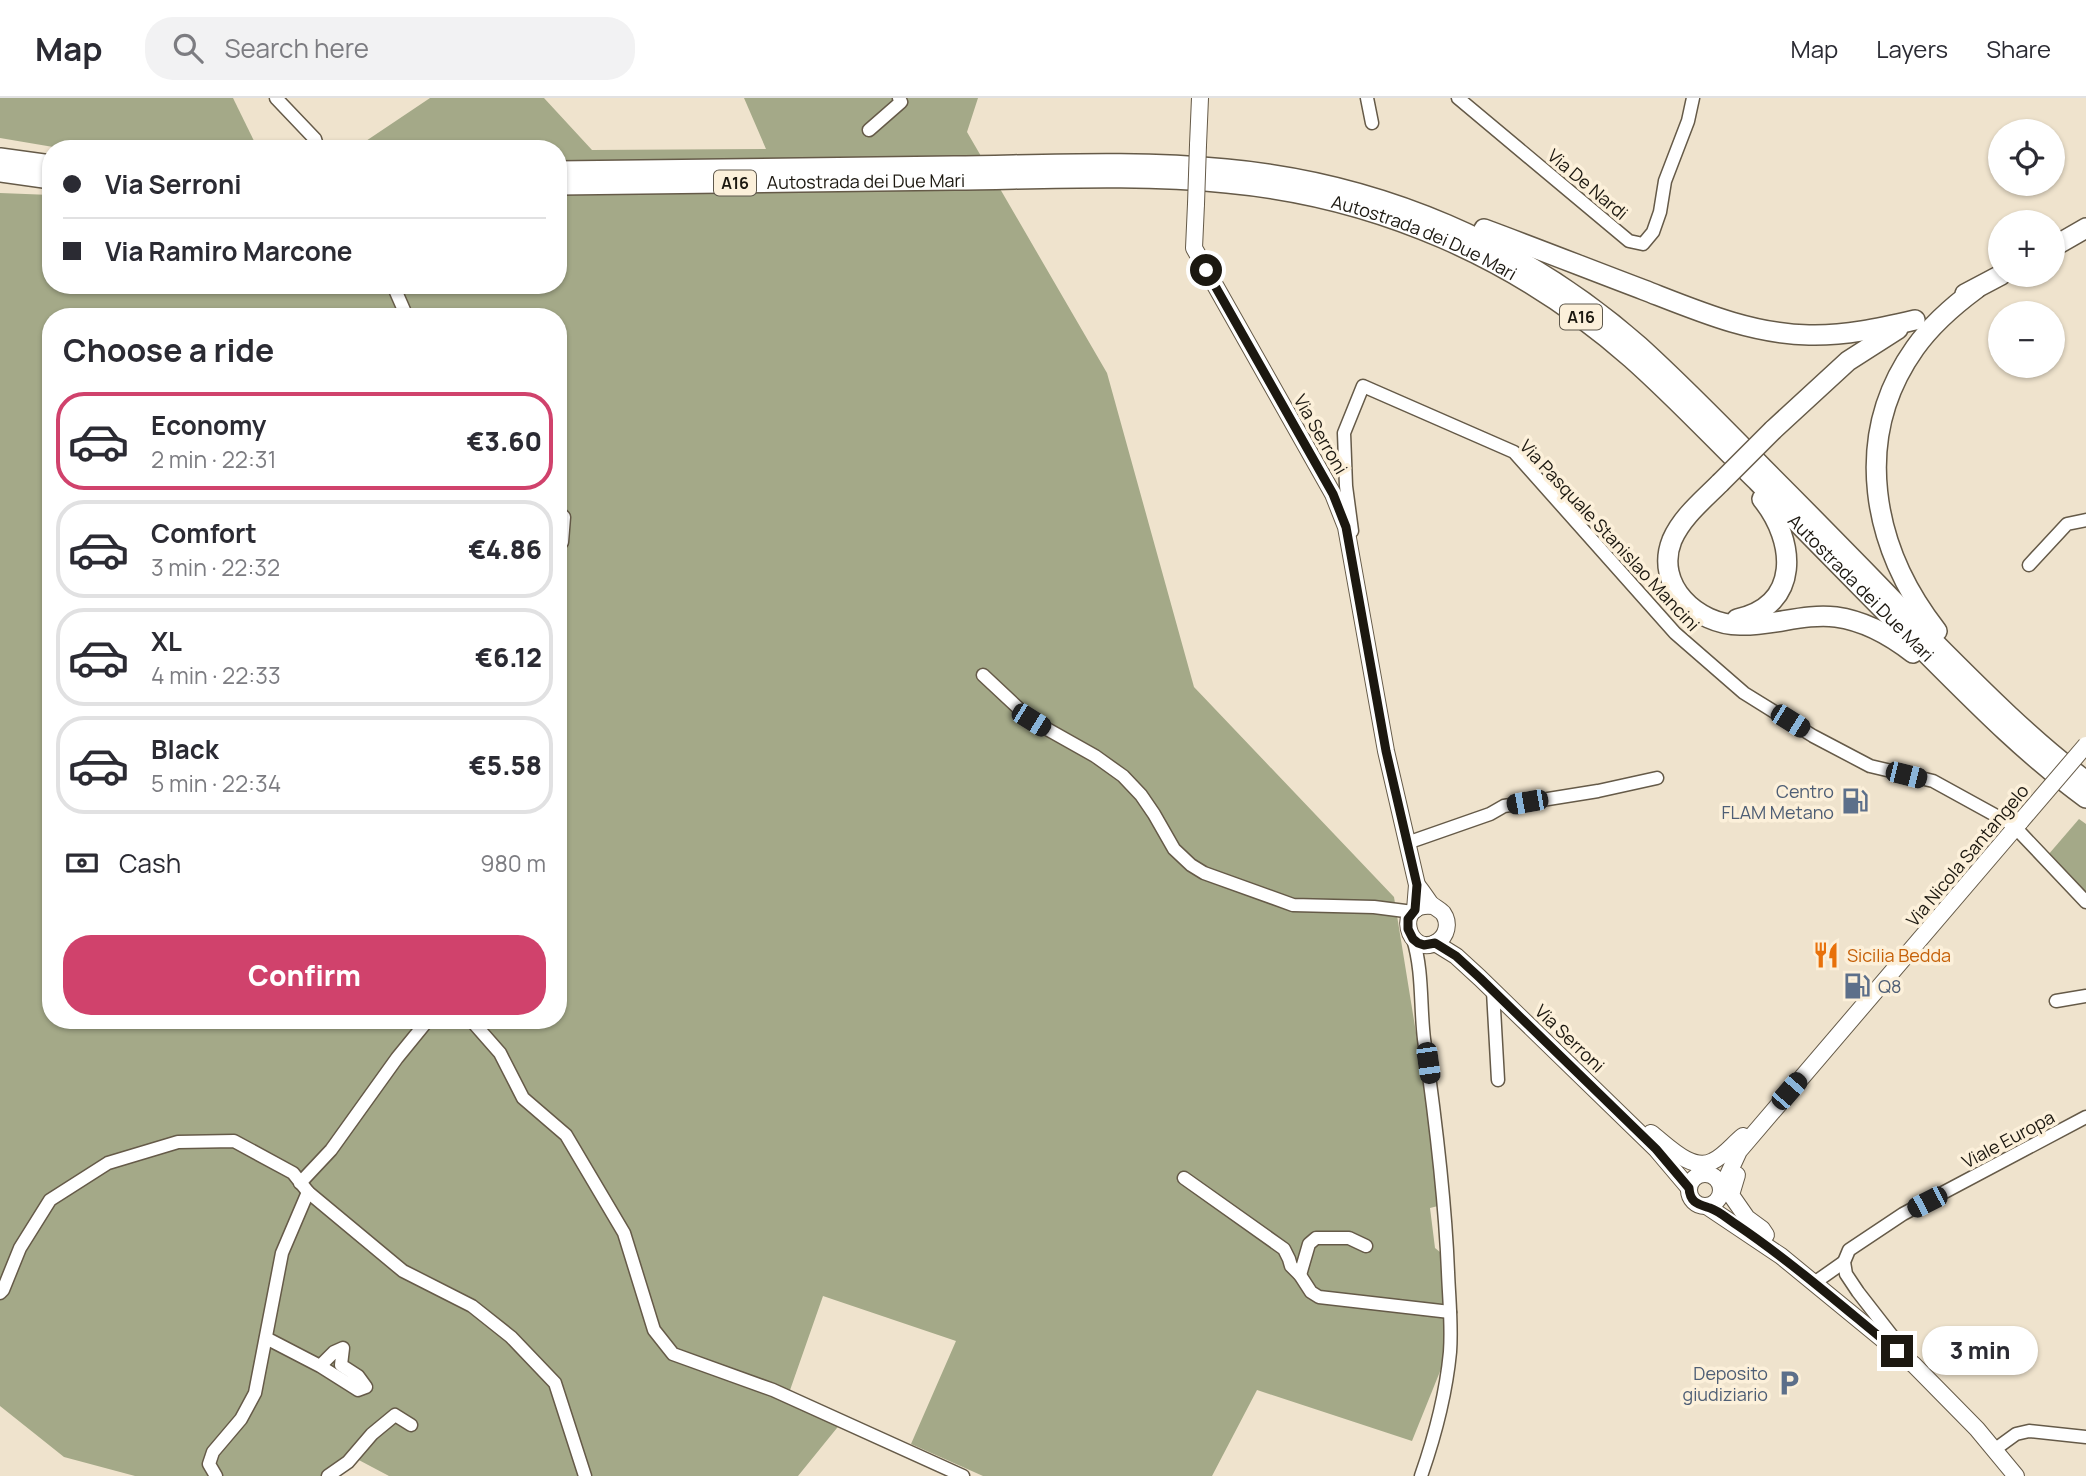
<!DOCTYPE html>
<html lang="en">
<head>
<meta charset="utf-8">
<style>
  body { margin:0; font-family:Manrope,sans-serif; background:#f2f2f3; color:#2b2b33; height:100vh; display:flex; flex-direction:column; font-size:26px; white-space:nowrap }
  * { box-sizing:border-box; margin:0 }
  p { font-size:23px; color:#7c7c81 }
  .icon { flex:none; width:38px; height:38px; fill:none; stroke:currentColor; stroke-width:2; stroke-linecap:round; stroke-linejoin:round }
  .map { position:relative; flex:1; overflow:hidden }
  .sheet { position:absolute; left:42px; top:210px; width:525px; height:721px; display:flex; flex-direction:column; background:#fff; border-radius:28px; box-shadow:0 2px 5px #0004 }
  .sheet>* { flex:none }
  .hud { position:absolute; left:42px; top:42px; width:525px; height:154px; border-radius:28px; box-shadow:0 2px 5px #0004; display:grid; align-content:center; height:154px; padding:0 21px; background:#fff }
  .fabs { position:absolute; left:1988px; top:21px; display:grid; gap:14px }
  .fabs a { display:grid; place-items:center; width:77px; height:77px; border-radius:50%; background:#fff; box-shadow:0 2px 5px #0004; font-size:35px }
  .end { position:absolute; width:32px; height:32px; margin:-16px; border:9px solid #1c1810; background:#fff; box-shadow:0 0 0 4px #fff }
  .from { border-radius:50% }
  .bubble { position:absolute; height:49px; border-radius:24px; background:#fff; box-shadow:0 2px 5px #0004; font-size:23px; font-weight:800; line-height:49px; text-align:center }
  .car { position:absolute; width:21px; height:42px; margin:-21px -10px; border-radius:9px; box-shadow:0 0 5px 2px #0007; background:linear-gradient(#222 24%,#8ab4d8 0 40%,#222 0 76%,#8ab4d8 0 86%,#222 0) }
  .hud b { display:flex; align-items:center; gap:24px; height:66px; font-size:26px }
  .hud b+b { border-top:2px solid #e1e1e2 }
  .hud i { width:18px; height:18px; background:#2b2b33 }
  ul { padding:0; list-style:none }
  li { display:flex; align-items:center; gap:21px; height:98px; margin:0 14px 10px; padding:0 7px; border:4px solid #e1e1e2; border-radius:28px }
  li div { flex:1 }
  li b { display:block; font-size:26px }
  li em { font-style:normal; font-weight:800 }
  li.current { border-color:#d0426c }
  li>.icon { width:63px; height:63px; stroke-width:1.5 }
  h2 { padding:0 21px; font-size:32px; line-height:84px }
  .pay { display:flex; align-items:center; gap:18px; height:77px; padding:0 21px; font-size:26px }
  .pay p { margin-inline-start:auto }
  .action { display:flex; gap:14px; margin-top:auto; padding:14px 21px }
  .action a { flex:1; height:80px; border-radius:28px; background:#d0426c; color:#fff; font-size:28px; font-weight:800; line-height:80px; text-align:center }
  header { display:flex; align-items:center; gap:42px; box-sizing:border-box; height:98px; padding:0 35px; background:#fff; border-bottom:2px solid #e1e1e2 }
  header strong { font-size:33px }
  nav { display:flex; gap:38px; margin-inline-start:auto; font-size:24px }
  .search { width:490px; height:63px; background:#f2f2f3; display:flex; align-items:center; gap:18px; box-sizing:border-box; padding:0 24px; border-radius:28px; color:#7c7c81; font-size:26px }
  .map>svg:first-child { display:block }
  .forest { fill:#a4a988; fill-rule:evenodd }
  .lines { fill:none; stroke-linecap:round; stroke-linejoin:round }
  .minor-casing { stroke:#655a48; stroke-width:15 }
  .major-casing { stroke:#655a48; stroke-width:18 }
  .highway-casing { stroke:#655a48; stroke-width:22 }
  .minor { stroke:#fff; stroke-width:12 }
  .major { stroke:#fff; stroke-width:16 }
  .highway { stroke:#fff; stroke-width:19 }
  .major-bridge-casing { stroke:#655a48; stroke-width:18; stroke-linecap:butt }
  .highway-bridge-casing { stroke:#655a48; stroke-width:22; stroke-linecap:butt }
  .major-bridge { stroke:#fff; stroke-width:16 }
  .highway-bridge { stroke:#fff; stroke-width:19 }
  .route { stroke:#1c1810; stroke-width:9 }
  .labels { text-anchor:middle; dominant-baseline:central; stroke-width:7; stroke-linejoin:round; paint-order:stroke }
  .shield { fill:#fcf0da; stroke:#5f594d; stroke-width:2 }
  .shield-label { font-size:16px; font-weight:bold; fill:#1c1810 }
  .street-label { font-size:18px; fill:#1c1810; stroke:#fcf0da }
  .service-label { font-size:18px; fill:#4e5e75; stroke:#fcf0da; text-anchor:end }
  .food-label { font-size:18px; fill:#c56008; stroke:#fcf0da; text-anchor:start }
</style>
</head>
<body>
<header>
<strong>Map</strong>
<div class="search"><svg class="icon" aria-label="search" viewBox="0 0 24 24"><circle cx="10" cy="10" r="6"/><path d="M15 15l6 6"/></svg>Search here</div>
<nav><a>Map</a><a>Layers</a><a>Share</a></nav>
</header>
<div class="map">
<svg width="2086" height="1378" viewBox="0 0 2086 1378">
  <rect width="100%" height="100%" fill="#efe3cd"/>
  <g class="forest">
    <path d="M 0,0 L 233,0 L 258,51 L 65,51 L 0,40 Z"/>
    <path d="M 430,0 L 544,0 L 592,52 L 766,51 L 744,0 L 978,0 L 967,34 L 1107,275 L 1194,589 L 1394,799 L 1429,1015 L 1438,1108 L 1430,1110 L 1435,1150 L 1445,1158 L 1445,1261 L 1412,1343 L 1257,1292 L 1212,1378 L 983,1378 L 911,1346 L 956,1243 L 823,1198 L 789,1295 L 841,1325 L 798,1378 L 389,1378 L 355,1360 L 325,1378 L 135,1378 L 64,1359 L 0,1308 L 0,95 L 51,97 L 51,187 L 558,187 L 558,51 L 354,51 ZM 51,219 L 558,219 L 558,922 L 51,922 Z"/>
    <path d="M 2079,721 L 2086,726 L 2086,800 L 2048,757 Z"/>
  </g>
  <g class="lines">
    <g class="minor-casing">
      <g id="minor">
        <path d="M 276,0 L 315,41 L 318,51"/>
        <path d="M 1367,0 L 1372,25"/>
        <path d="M 1458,0 L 1629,143 L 1643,146 L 1653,134 L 1660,114 L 1665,83 L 1688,23 L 1693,0"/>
        <path d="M 869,32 L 901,4 L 899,0"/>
        <path d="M 393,187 L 407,219"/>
        <path d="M 558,413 L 564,419 L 562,444 L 558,449"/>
        <path d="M 1352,433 L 1346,388 L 1344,335 L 1363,288 L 1514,354 L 1675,535 L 1744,595 L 1813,638 L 1870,668 L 1933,683 L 2013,727 L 2086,804"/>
        <path d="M 2029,467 L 2067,426 L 2086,422"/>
        <path d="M 983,577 L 1031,622 L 1095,658 L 1123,678 L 1141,697 L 1154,716 L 1174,751 L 1191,767 L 1204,775 L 1293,807 L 1374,809 L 1413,814"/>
        <path d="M 1407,745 L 1490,716 L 1504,708 L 1598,693 L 1657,680"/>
        <path d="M 1413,841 C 1423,873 1420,908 1424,941 C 1435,1018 1445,1096 1448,1174 C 1449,1200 1452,1227 1450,1254 C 1446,1296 1435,1338 1421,1378"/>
        <path d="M 1493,893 L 1498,982"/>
        <path d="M 2056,903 L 2086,898"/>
        <path d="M 471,922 L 500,955 L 523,1000 L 566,1037 L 624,1135 L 654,1232 L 673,1256 L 773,1292 L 963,1378"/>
        <path d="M 1184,1080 L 1284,1151 L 1289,1161 L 1291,1168 L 1300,1177 L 1311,1194 L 1319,1199 L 1450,1214"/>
        <path d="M 300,1085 L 331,1052 L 397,960 L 428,922"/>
        <path d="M 1300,1177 L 1309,1146 L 1316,1140 L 1349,1140 L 1366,1148"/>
        <path d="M 1814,1185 L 1844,1164"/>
        <path d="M 0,1195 L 3,1192 L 20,1150 L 50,1102 L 108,1065 L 178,1044 L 234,1043 L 293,1075 L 308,1094 L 403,1173 L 472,1208 L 511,1239 L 555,1285 L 585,1378"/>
        <path d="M 266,1240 L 320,1268 L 334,1254 L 343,1250 L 341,1267 L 358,1278 L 366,1289 L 358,1292 L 320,1268"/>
        <path d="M 1907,1257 L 1858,1194 L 1846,1176 L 1844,1164 L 1849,1152 L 1903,1116 L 2086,1019"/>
        <path d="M 1994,1352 L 2016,1336 L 2029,1333 L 2086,1339"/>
        <path d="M 216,1378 L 209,1366 L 213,1354 L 241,1321 L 255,1295 L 282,1155 L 308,1094"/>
        <path d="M 328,1378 L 348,1364 L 372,1336 L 395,1317 L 411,1327"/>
      </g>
    </g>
    <g class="major-casing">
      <g id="major">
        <path d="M 1198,47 L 1200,0"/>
        <path d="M 1196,106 L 1194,150 L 1333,396 L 1346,429 L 1386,653 L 1417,787 L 1415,812"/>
        <path d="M 1417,787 C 1422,793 1426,799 1430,805 C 1434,809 1439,811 1443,815 C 1450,825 1447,838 1437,844 C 1408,861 1392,803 1433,808"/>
        <path d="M 1435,845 L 1456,858 L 1480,880 L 1656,1051 L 1689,1090"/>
        <path d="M 1651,1035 C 1666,1046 1692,1075 1713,1063 C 1724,1058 1733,1046 1743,1038"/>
        <circle cx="1705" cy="1092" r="16"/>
        <path d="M 1737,1077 L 1731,1097 L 1747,1120 L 1762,1131 L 1766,1137"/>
        <path d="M 1722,1090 L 1739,1053 L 2021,723"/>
        <path d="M 1708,1109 L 1781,1158 L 1914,1267 L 1977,1331 L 2016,1378"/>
      </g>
    </g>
    <g class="highway-casing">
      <g id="highway">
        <path d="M 0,60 L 51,67"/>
        <path d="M 558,73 C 690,71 822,69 954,68 C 1044,67 1136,62 1226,71 C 1380,85 1523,146 1639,248 C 1682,287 1723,329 1764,371 C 1816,423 1867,475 1918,528 C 1972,582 2025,637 2086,683"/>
        <path d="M 0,74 L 51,81"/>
        <path id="s1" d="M 558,87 C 690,85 822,83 954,82 C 1045,81 1136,76 1227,85 C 1378,99 1517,160 1631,260 C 1675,299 1715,342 1757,383 C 1810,438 1864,492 1917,546 C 1971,600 2024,655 2086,700"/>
        <path d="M 1484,131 C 1538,151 1591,172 1644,192 C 1698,213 1751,236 1809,237 C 1845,238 1880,230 1915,222"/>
        <path d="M 2053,149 L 2086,130"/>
        <path d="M 1965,196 L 2001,177"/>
        <path d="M 1773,332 L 1848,263 L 1898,231"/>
        <path d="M 1720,385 C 1703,402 1682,419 1672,442 C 1654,487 1697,527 1740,527 C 1773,528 1804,515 1836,519 C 1865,523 1890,537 1913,555"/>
        <path d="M 1737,521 C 1801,507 1796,443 1762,401"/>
        <path d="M 1937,533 C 1872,450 1851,340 1915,250 C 1932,226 1953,208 1976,191"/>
      </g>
    </g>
    <use href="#minor" class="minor"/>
    <use href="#major" class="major"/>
    <use href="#highway" class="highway"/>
    <g class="major-bridge-casing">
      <g id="major-bridge">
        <path d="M 1196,106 L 1198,47"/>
        <path d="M 2021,723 L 2086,647"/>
      </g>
    </g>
    <g class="highway-bridge-casing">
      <path id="highway-bridge" d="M 1720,385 L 1773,332"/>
    </g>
    <use href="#major-bridge" class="major-bridge"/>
    <use href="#highway-bridge" class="highway-bridge"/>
  </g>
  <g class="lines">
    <path class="route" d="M 1206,172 L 1333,396 L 1346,429 L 1386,653 L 1417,787 L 1415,812 L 1408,821 L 1408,831 L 1413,841 L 1418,845 L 1424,847 L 1435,845 L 1456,858 L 1480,880 L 1656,1051 L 1689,1090 C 1690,1105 1698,1106 1710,1110 C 1719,1113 1728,1121 1737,1127 C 1793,1165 1844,1210 1897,1253"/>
  </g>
  <defs>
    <g id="fuel-bare" transform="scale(2.1)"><path d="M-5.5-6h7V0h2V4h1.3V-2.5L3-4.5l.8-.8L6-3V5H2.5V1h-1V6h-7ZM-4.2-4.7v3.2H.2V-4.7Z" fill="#5c6f8a" stroke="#fcf0da" stroke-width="2.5" paint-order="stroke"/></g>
    <g id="restaurant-bare" transform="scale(2.1)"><path d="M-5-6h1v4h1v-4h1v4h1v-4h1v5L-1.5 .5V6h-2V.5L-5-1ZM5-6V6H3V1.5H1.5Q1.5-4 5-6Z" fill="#e8710a" stroke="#fcf0da" stroke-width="2.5" paint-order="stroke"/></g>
    <g id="parking-bare" transform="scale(2.1)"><path d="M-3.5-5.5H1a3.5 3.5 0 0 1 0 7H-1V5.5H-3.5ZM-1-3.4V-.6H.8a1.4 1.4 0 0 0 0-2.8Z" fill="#5c6f8a" stroke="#fcf0da" stroke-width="2.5" paint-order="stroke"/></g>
  </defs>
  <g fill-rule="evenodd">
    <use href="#fuel-bare" x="1855" y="703"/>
    <use href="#restaurant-bare" x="1826" y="857"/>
    <use href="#fuel-bare" x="1857" y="888"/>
    <use href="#parking-bare" x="1789" y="1285"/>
  </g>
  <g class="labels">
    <g class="shield">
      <rect x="714" y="72.5" width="42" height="25" rx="5"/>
      <rect x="1560" y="206.5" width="42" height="25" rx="5"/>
    </g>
    <g class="shield-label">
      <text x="735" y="85">A16</text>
      <text x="1581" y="219">A16</text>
    </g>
    <g class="street-label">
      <text stroke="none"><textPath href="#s1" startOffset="308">Autostrada dei Due Mari</textPath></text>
      <text transform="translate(1588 86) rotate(40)">Via De Nardi</text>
      <text stroke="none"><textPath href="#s1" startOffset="875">Autostrada dei Due Mari</textPath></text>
      <text transform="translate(1321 336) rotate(60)">Via Serroni</text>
      <text transform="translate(1610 437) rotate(47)">Via Pasquale Stanislao Mancini</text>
      <text stroke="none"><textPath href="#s1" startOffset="1442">Autostrada dei Due Mari</textPath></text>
      <text transform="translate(1967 757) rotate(-50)">Via Nicola Santangelo</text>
      <text transform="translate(1570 940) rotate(44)">Via Serroni</text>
      <text transform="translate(2008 1041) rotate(-28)">Viale Europa</text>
    </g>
    <g class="service-label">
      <text x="1834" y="693">Centro<tspan x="1834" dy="21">FLAM Metano</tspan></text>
      <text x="1878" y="888" text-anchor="start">Q8</text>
      <text x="1768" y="1275">Deposito<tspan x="1768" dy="21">giudiziario</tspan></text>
    </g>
    <g class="food-label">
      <text x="1847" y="857">Sicilia Bedda</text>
    </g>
  </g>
</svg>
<div class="fabs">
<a><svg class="icon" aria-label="locate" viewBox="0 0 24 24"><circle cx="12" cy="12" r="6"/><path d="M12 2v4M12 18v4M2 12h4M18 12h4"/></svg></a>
<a>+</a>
<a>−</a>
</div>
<i class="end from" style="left:1206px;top:172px"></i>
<i class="end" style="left:1897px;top:1253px"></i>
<div class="bubble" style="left:1922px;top:1228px;width:116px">3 min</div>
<i class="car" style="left:1031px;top:622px;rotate:122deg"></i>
<i class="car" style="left:1790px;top:623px;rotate:122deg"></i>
<i class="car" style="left:1906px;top:677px;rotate:104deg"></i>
<i class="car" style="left:1527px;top:704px;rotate:260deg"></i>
<i class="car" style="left:1428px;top:965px;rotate:172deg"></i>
<i class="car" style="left:1789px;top:993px;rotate:41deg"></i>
<i class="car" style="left:1927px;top:1104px;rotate:243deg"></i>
<div class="hud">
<b><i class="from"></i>Via Serroni</b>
<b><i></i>Via Ramiro Marcone</b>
</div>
<section class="sheet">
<h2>Choose a ride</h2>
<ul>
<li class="current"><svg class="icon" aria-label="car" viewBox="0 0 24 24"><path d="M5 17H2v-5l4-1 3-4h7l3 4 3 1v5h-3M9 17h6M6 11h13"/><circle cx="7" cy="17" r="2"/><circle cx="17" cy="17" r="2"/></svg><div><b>Economy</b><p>2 min · 22:31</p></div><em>€3.60</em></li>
<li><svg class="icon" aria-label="car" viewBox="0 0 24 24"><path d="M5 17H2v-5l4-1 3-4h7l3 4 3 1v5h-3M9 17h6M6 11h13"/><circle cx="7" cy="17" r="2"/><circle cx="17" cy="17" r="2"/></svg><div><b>Comfort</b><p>3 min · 22:32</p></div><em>€4.86</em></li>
<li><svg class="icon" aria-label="car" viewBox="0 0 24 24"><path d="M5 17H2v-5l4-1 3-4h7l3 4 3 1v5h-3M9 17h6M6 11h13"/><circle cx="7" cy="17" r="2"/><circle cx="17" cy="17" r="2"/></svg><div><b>XL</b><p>4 min · 22:33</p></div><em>€6.12</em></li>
<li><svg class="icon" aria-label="car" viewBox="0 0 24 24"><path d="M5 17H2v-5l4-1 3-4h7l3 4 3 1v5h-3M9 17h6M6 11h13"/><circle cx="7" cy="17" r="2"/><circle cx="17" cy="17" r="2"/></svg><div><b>Black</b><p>5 min · 22:34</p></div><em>€5.58</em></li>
</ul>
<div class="pay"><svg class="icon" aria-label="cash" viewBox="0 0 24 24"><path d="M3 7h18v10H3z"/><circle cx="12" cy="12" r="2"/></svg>Cash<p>980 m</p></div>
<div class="action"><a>Confirm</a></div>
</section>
</div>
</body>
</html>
